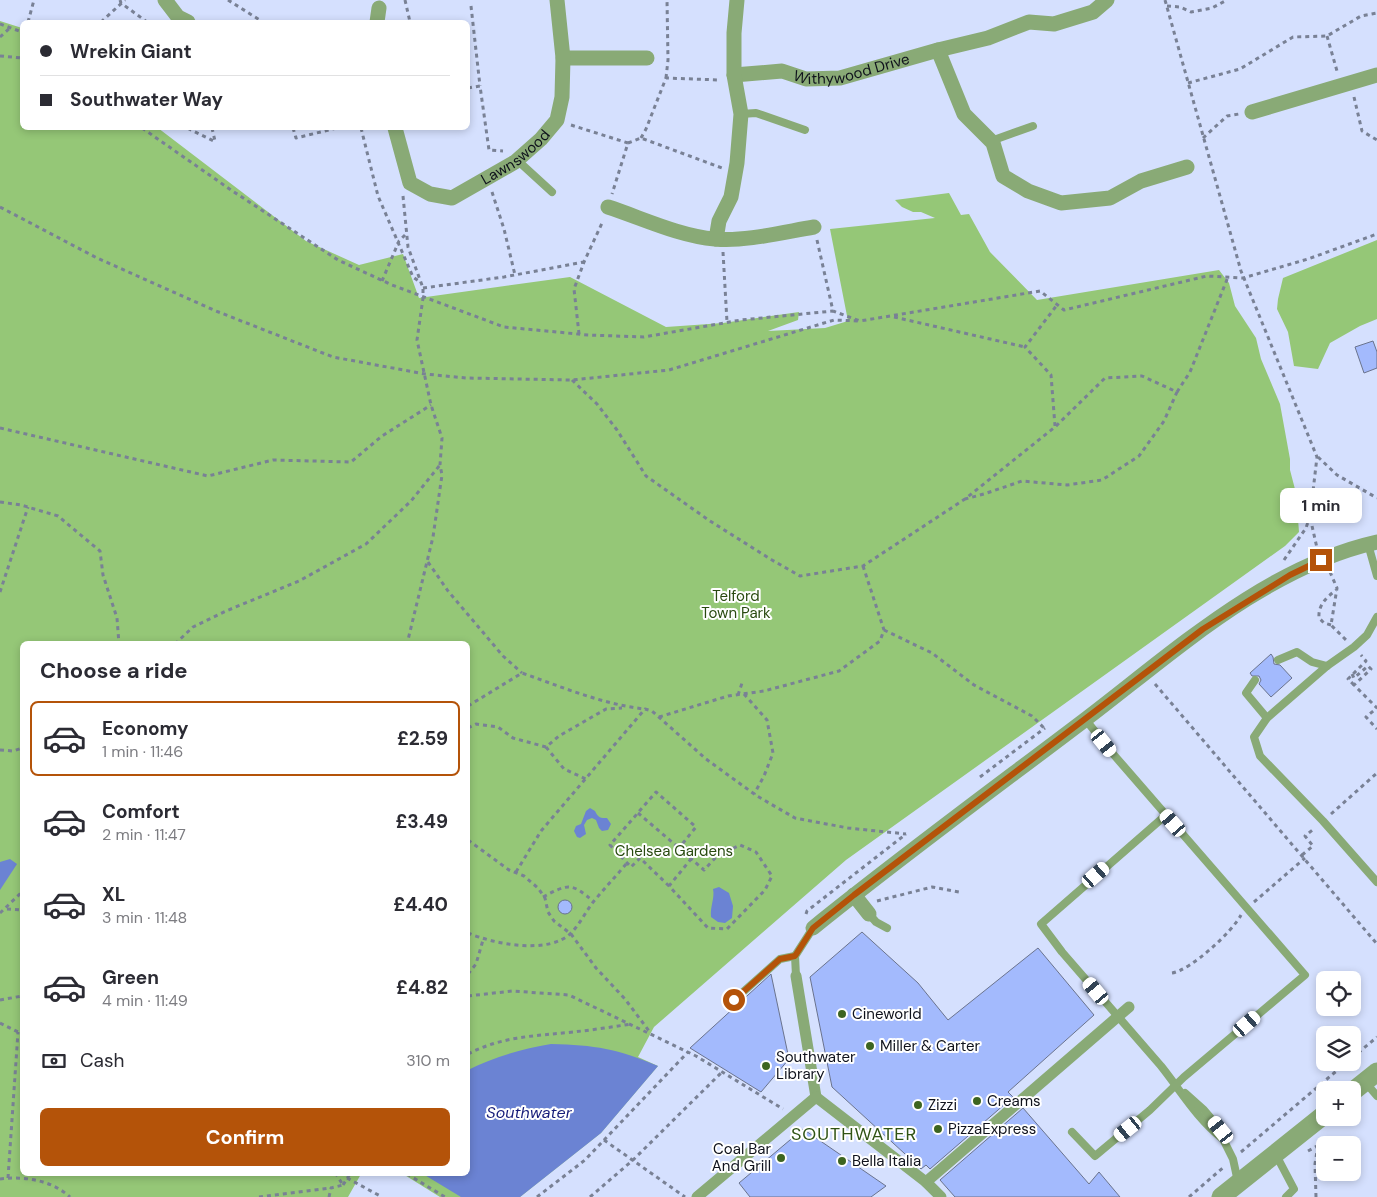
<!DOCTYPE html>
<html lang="en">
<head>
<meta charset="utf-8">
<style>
  body { margin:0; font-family:"DM Sans",sans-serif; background:#f7f7f7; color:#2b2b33; height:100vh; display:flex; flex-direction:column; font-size:19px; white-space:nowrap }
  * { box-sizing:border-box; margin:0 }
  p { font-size:16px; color:#7c7c81 }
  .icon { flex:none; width:28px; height:28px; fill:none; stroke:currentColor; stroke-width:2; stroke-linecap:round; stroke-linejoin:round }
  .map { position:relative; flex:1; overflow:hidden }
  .drawer { position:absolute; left:20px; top:641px; width:450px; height:535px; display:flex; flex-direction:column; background:#fff; border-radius:8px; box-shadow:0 2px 8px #0003 }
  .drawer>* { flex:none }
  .banner { position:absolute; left:20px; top:20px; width:450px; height:110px; border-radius:8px; box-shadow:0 2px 8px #0003; display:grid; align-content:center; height:110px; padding:0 20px; background:#fff }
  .buttons { position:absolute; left:1316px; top:971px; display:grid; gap:10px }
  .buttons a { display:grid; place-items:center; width:45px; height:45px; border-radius:8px; background:#fff; box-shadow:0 2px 8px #0003; font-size:25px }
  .end { position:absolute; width:22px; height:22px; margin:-11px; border:6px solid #b45309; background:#fff; box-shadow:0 0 0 2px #fff }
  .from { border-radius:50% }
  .bubble { position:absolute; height:35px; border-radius:8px; background:#fff; box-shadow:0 2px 8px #0003; font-size:16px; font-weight:700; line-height:35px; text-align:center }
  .car { position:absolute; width:15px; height:30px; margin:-15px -8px; border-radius:6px; box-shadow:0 0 4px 1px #0007; background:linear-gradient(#fff 24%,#345 0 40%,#fff 0 76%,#345 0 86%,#fff 0) }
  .banner b { display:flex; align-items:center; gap:18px; height:48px; font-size:19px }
  .banner b+b { border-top:1px solid #e1e1e2 }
  .banner i { width:12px; height:12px; background:#2b2b33 }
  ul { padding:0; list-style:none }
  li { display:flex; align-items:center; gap:15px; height:75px; margin:0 10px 8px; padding:0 10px; border:2px solid transparent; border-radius:8px }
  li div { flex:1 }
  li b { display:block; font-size:19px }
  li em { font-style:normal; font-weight:700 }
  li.current { border-color:#b45309 }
  li>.icon { width:45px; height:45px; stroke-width:1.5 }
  h2 { padding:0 20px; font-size:22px; line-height:60px }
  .pay { display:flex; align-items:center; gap:12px; height:55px; padding:0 20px; font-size:19px }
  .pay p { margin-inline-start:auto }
  .primary-button { display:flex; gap:10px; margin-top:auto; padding:10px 20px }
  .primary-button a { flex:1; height:58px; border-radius:8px; background:#b45309; color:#fff; font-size:20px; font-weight:700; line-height:58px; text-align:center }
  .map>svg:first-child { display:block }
  .green { fill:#95c777 }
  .water { fill:#6b83d3 }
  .building { fill:#a3bafd; stroke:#6a738d }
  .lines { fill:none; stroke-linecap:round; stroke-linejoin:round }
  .path { stroke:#798195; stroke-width:3; stroke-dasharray:4 4; stroke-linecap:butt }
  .service { stroke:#89aa76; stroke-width:8 }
  .pedestrian { stroke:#89aa76; stroke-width:11 }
  .minor { stroke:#89aa76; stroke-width:15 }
  .tertiary { stroke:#89aa76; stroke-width:19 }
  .route { stroke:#b45309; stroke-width:6 }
  .poi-dot { fill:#3d6521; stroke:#fff; stroke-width:2 }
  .labels { text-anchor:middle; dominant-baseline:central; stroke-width:4; stroke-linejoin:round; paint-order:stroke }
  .street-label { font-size:15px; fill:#0f121c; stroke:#fff }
  .park-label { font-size:15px; fill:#294a10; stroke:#fff }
  .poi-label { font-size:15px; fill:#0f121c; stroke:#fff; text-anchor:start }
  .water-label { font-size:16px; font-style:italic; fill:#161d7a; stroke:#fff }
  .quarter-label { font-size:18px; letter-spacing:1px; fill:#2f5314; stroke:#fff }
</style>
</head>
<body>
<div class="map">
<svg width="1377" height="1197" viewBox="0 0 1377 1197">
  <rect width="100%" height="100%" fill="#d5e0fe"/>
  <g class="green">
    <path d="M 0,21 L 22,28 L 22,128 L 158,128 L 306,241 L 359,265 L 403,254 L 419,298 L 570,277 L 666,327 L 723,323 L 799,312 L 798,320 L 768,331 L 825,328 L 848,321 L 830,229 L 935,218 L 921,212 L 913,212 L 902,207 L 895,200 L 949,193 L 961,215 L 969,214 L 990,252 L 1037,300 L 1219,270 L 1229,283 L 1235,306 L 1256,338 L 1261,359 L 1280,404 L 1290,459 L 1290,470 L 1296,493 L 1299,532 L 1285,546 L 846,860 L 654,1027 L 638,1057 L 658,1066 L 601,1133 L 520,1197 L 440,1197 L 403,1174 L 468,1174 L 468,644 L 22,644 L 22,1174 L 361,1174 L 348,1197 L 0,1197 Z"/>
    <path d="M 1377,240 L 1377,319 L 1360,326 L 1330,343 L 1318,369 L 1294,366 L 1288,332 L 1277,309 L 1278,299 L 1283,278 Z"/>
  </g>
  <g class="water">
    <path d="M 590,808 L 595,811 C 598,818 601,818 607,818 L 611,824 L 608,830 L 602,831 L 599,828 L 596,820 L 592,818 L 587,820 L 584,825 L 586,834 L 580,838 L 577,837 L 574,831 L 576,826 L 581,824 L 586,811 Z"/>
    <path d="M 10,859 L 17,864 L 0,890 L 0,862 Z"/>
    <path d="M 719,887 L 729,893 L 733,906 L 732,918 L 725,923 L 718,922 L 711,917 C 710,906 715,898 713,889 Z"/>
    <path d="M 551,1044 C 595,1045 618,1049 658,1066 L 601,1133 L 520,1197 L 461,1197 L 423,1174 L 468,1174 L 468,1070 C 493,1057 522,1049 551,1044 Z"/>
  </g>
  <g class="building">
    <path d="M 1373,341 L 1377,352 L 1377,368 L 1364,373 L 1355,347 Z"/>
    <path d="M 1271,654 L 1273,657 L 1274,664 L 1280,665 L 1292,678 L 1271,697 L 1259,684 L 1261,680 L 1259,676 L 1252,676 L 1250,673 Z"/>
    <circle cx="565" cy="907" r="7"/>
    <path d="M 862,932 L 918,983 L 948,1020 L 1038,948 L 1094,1015 L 1008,1092 L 1013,1097 L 930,1169 L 926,1165 L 921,1169 L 917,1165 L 832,1087 L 810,977 Z"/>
    <path d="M 771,974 L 789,1059 L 761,1092 L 690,1048 Z"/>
    <path d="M 1023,1108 L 1089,1184 L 1099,1172 L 1120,1197 L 955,1197 L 940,1180 Z"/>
    <path d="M 803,1129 L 886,1186 L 871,1197 L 750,1197 L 739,1183 Z"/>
  </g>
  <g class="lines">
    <g class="path">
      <path d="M 120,0 L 121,3 L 147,22"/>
      <path d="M 228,0 L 263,22"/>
      <path d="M 405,0 L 410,22"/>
      <path d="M 1165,0 L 1241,271 L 1317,457 L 1310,517 L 1317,548"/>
      <path d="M 471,6 L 480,86"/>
      <path d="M 1167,6 L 1180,7 L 1191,12 L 1212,8 L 1227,0"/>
      <path d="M 28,22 L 34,0"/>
      <path d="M 101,22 L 125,0"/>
      <path d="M 0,24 L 22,32"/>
      <path d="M 1327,36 L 1337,71"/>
      <path d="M 0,37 L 10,28"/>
      <path d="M 0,56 L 22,58"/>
      <path d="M 666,78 L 668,60 L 667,0"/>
      <path d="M 1188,83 L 1240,69 L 1293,37 L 1327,36 L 1361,16 L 1377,13"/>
      <path d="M 468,88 L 480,86 L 489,150 L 503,151"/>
      <path d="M 1354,97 L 1362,131 L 1377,140"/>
      <path d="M 571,125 L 628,143 L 612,194"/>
      <path d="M 142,128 L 231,190 L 338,260 L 392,285 L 504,327 L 588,335 L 644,337 L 741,320 L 833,311"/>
      <path d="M 190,128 L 189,129 L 216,142"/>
      <path d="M 212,128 L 215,141"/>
      <path d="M 293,128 L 296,138 L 337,128"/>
      <path d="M 361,128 L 378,196 L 413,277 L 420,282"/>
      <path d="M 641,138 L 646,129 L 666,78 L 720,80"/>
      <path d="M 1203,138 L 1227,116 L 1239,114"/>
      <path d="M 628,143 L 641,138 L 722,168"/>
      <path d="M 492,192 L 504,229 L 515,275"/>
      <path d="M 403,196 L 408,247 L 423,288 L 423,298 L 417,340 L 431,405 L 442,438 L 440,465 L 442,475 L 433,537 L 407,644"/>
      <path d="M 0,207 L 97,258 L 216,311 L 333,357 L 425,374 L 466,378 L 572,380 L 669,370 L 834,320 L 860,321"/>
      <path d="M 817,240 L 833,311 L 860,321 L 1040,291 L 1064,310 L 1207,276 L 1243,278 L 1308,259 L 1377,234"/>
      <path d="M 723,252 L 727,322"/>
      <path d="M 382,281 L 399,241 L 406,234"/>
      <path d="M 423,288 L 504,277 L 584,262"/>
      <path d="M 894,317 L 1025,347"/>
      <path d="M 579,334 L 574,289 L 584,262 L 603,221"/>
      <path d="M 572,380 L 597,404 L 617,430 L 646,476 L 710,521 L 772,560 L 800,576 L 863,566 L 965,499 L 1055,427 L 1105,378 L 1142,376 L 1177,392 L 1164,421 L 1139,456 L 1102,480 L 1067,485 L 1022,481 L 984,494 L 965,499"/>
      <path d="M 1177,392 L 1190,372 L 1228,277"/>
      <path d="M 1055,426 L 1051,375 L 1025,347 L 1057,305"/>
      <path d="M 0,428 L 208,476 L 273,460 L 351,462 L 382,436 L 431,405"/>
      <path d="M 1318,457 L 1337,475 L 1377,498"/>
      <path d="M 0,502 L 21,505 L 58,516 L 100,551 L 103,575 L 117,618 L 119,644"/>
      <path d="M 1284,560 L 1306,528 L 1309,519"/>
      <path d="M 428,562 L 448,591 L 503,656 L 522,673"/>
      <path d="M 1330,572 L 1337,588 L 1331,625 L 1346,640"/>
      <path d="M 0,592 L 28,507"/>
      <path d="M 1331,625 L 1324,623 L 1319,618 C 1318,605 1326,598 1336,590"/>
      <path d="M 884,630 L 932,653 L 974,685 L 1032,716 L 1045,729"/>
      <path d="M 175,644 L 193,627 L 226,611 L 299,581 L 366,544 L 411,501 L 440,465"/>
      <path d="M 1352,674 L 1354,678 L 1368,666 L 1371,669 L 1354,685 L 1377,708 L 1366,717 L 1377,729"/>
      <path d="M 1155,684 L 1377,944"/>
      <path d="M 1354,685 L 1348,679 L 1366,661 L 1361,655"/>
      <path d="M 744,694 L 767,720 L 773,753 L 764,776 L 754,794"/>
      <path d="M 738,695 L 743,680"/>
      <path d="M 468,706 L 522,673 C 562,687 602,704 644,709"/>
      <path d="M 659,717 L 728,696 L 764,691 L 839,671 L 880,641 L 884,630 L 863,566"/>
      <path d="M 468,728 L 476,724 L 498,727 L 513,738 L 546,747 L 559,736 L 606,709 L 622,708"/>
      <path d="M 546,747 L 564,769 L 586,779"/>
      <path d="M 0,750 L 13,751 L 22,748"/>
      <path d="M 980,777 L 1045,728"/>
      <path d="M 638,813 L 679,848"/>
      <path d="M 1331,814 L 1377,773"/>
      <path d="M 468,840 L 509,870 L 524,876 L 538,888 L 545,898 L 548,912 L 554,921 L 571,934 L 596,968 L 625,999 L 649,1031"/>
      <path d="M 1302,855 L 1313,846 L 1305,836 L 1315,828"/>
      <path d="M 516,872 L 541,831 L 645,709 L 652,711 L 706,759 L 757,796 L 795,818 L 848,828 L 906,834"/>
      <path d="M 669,886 L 640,858 L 631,867 L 610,845 L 656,792 L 696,827 L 679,848 L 704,870 L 717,856 L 740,845 L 756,852 L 772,876 L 765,890 L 727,929 L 708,928 L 669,886 L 691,859"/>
      <path d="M 543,897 C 569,883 572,883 594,902"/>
      <path d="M 877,901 L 932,887 L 959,892"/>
      <path d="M 1254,902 L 1305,858"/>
      <path d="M 7,909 L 22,910"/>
      <path d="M 0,913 L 22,892"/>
      <path d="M 806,914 L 807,911 L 906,834"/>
      <path d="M 468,933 C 494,944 549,955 571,933 C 580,924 586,911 594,901 C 605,888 616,876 627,863"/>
      <path d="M 1172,973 C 1191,970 1232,932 1241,915"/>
      <path d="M 468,974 L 476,964 L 483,940"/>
      <path d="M 468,996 L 512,991 L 569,995 L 696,1056 L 783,1109"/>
      <path d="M 0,1000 L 22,996"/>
      <path d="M 0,1023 L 22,1034"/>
      <path d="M 468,1054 C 503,1036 535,1036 573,1032 C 592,1030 612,1027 631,1024"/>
      <path d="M 1352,1058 L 1377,1037"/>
      <path d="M 604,1140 L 685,1197"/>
      <path d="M 1308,1151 L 1319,1145"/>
      <path d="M 1241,1152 L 1347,1062"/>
      <path d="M 407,1174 L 445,1197"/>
      <path d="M 8,1178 L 18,1032"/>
      <path d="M 347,1178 L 382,1197"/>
      <path d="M 0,1179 C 25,1176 51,1180 70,1197"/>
      <path d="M 343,1185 L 350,1174"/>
      <path d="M 259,1197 L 331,1188"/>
      <path d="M 329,1197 L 331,1188 L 343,1185 L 336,1174"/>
      <path d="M 537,1197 L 585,1160 L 688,1052"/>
      <path d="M 590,1197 L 633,1160 L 722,1072"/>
      <path d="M 1189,1197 L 1225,1166"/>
      <path d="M 1316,1197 L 1315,1164 L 1318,1145"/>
    </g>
    <g class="service">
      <path d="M 741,114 L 756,113 L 805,130"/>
      <path d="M 991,141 L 1033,126"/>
      <path d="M 517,160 L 552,192"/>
      <path d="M 1368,544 L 1377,576"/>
      <path d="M 1377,617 L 1367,635 L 1354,647 L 1327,666 L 1267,718 L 1254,737 L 1260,756 L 1323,821 L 1377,882"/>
      <path d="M 1278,660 L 1297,652 L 1312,662 L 1327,666"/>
      <path d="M 1255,680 L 1246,693 L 1267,718"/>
      <path d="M 1166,815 L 1041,924 L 1062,952 L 1161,1066 C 1181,1091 1197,1119 1223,1139"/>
      <path d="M 869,914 L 876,922 L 887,928"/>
      <path d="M 796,976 L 795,956 L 813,928"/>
      <path d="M 734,1000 L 780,959 L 795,956"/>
      <path d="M 1365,1082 L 1377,1096"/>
      <path d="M 1185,1093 L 1204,1110 L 1221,1130 L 1223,1139 L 1233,1159 L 1238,1182"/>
      <path d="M 1072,1132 L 1095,1156 L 1150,1110 L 1184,1077 L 1305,975 L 1114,755 L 1085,719"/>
      <path d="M 1275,1153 L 1294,1189 L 1286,1197"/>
    </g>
    <g class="pedestrian">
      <path d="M 796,976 L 816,1097"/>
      <path d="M 926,1182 L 1129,1007"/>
      <path d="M 697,1197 L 816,1097 L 926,1182 L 941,1197"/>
    </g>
    <g class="minor">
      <path d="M 165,0 L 178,17 L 188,22"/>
      <path d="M 377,22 L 379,8"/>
      <path d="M 938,50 L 988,38 L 1029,22 L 1054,24 L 1093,12 L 1107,0"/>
      <path d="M 563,58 L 647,58"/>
      <path id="s1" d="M 734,75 L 782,71 L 806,79 L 840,78 L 938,50 L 964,114 L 993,143 L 1003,176 L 1028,191 L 1061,203 L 1110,198 L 1141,181 L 1187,167"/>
      <path d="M 1252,112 L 1377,75"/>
      <path id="s2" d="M 395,128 L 410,183 L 430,194 L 452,198 L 515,162 L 541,139 L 557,120 L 562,97 L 563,58 L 557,0"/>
      <path d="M 608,207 C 642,218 679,236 715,239 C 744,242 784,232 814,227"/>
      <path d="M 716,239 L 719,221 L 731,197 L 737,163 L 741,114 L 734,75 L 734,33 L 737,0"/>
      <path d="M 854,895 L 869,914"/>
      <path d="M 813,928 C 902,856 995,788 1086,719 C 1174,652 1266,567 1377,542"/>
    </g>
    <g class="tertiary">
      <path d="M 1352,1092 L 1377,1072"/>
      <path d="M 1221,1197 L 1325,1114"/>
    </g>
  </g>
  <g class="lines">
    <path class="route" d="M 734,1000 L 780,959 L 795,956 L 813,928 L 854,895 L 1203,629 L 1290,575 L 1321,560"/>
  </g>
  <g class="poi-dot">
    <circle cx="842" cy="1014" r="5"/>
    <circle cx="870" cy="1046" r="5"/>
    <circle cx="766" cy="1066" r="5"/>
    <circle cx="977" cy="1101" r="5"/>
    <circle cx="918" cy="1105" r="5"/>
    <circle cx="938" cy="1129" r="5"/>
    <circle cx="781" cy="1158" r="5"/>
    <circle cx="842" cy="1161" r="5"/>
  </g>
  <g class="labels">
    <g class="street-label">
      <text stroke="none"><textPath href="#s1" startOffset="120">Withywood Drive</textPath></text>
      <text stroke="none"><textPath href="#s2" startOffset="178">Lawnswood</textPath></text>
    </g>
    <g class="park-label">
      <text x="736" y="596">Telford<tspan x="736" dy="17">Town Park</tspan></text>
      <text x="674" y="851">Chelsea Gardens</text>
    </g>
    <g class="poi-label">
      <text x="852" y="1014">Cineworld</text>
      <text x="880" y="1046">Miller &amp; Carter</text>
      <text x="776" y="1057">Southwater<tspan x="776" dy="17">Library</tspan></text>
      <text x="987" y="1101">Creams</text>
      <text x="928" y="1105">Zizzi</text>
      <text x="948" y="1129">PizzaExpress</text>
      <text x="771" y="1149" text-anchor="end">Coal Bar<tspan x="771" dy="17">And Grill</tspan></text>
      <text x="852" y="1161">Bella Italia</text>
    </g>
    <g class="water-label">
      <text x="529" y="1112">Southwater</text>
    </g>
    <g class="quarter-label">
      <text x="854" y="1134">SOUTHWATER</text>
    </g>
  </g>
</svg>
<div class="buttons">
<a><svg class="icon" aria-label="locate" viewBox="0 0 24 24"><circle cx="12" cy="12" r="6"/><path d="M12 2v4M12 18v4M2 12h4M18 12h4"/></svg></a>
<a><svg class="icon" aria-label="layers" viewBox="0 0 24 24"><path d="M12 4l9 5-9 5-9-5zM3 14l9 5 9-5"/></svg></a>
<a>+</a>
<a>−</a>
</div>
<i class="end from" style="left:734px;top:1000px"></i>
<i class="end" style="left:1321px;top:560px"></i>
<div class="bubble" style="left:1280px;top:488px;width:82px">1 min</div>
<i class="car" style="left:1104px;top:743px;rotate:141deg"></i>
<i class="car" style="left:1173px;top:823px;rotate:319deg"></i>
<i class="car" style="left:1096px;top:875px;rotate:49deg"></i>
<i class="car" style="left:1096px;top:991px;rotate:320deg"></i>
<i class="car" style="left:1247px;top:1024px;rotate:49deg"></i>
<i class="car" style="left:1128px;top:1129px;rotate:231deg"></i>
<i class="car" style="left:1221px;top:1130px;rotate:321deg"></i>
<div class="banner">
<b><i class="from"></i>Wrekin Giant</b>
<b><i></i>Southwater Way</b>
</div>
<section class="drawer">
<h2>Choose a ride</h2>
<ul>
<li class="current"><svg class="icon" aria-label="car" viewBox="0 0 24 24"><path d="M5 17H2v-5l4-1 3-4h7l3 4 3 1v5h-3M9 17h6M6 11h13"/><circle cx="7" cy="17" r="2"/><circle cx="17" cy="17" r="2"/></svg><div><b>Economy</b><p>1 min · 11:46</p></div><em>£2.59</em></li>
<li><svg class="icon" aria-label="car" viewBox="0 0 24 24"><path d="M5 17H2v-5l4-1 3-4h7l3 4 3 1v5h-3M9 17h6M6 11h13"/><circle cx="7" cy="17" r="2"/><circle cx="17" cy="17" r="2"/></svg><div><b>Comfort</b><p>2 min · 11:47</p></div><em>£3.49</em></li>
<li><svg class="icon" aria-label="car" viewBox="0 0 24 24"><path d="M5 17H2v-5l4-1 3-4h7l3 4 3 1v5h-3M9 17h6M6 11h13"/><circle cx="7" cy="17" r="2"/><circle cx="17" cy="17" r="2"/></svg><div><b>XL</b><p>3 min · 11:48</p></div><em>£4.40</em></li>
<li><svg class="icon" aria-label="car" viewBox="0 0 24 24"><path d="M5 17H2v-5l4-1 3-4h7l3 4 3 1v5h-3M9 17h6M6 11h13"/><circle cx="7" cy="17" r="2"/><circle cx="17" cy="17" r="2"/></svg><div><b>Green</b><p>4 min · 11:49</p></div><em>£4.82</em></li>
</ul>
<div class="pay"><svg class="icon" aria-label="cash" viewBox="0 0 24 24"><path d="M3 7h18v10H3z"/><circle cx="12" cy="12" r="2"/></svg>Cash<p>310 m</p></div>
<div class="primary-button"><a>Confirm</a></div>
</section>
</div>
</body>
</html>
